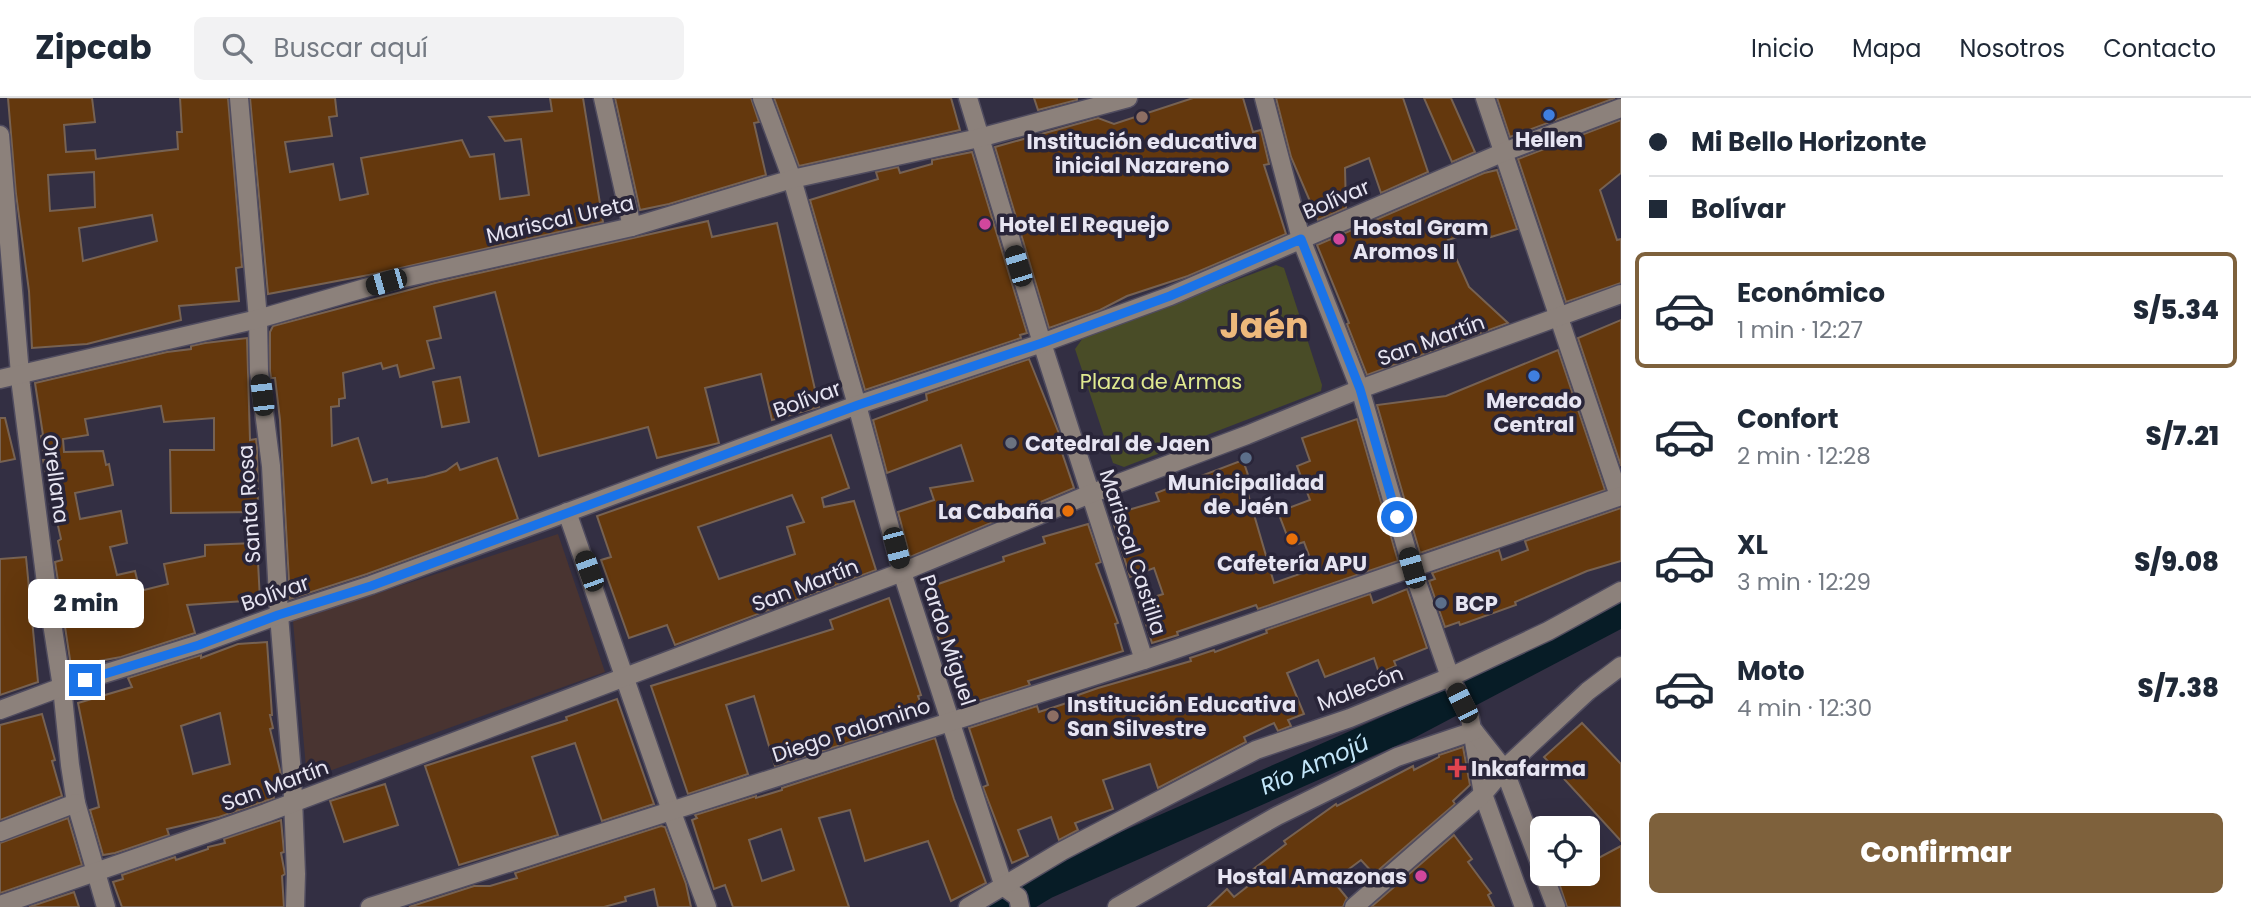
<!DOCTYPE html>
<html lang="es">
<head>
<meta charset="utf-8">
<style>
  body { margin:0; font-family:Poppins,sans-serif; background:#f2f2f3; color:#1f2937; height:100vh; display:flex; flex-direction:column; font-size:26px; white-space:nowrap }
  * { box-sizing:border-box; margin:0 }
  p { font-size:23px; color:#747a83 }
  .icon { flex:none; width:38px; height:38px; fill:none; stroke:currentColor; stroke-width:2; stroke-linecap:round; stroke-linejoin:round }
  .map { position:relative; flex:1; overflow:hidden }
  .drawer { display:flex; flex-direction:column; background:#fff; width:630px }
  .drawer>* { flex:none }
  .top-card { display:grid; align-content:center; height:154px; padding:0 28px; background:#fff }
  .controls { position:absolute; left:1530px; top:718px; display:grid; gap:14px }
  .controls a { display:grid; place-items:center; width:70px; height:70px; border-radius:10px; background:#fff; box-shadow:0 7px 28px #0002; font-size:35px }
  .end { position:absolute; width:32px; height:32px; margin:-16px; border:9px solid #1a73e8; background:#fff; box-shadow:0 0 0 4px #fff }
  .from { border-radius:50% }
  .bubble { position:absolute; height:49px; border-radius:10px; background:#fff; box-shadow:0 7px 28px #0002; font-size:23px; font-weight:800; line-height:49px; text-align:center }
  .car { position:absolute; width:21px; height:42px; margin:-21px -10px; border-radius:9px; box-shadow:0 0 5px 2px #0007; background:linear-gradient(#222 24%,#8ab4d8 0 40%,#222 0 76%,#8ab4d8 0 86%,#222 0) }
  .top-card b { display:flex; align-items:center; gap:24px; height:66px; font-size:26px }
  .top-card b+b { border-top:2px solid #e0e1e3 }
  .top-card i { width:18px; height:18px; background:#1f2937 }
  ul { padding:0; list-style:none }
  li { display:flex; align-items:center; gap:21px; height:116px; margin:0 14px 10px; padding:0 14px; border:4px solid transparent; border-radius:10px }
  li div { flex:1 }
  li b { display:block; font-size:26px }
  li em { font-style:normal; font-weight:800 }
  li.on { border-color:#7e613c }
  li>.icon { width:63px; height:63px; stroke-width:1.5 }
  .primary-button { display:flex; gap:14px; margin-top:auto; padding:14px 28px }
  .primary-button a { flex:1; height:80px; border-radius:10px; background:#7e613c; color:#fff; font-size:28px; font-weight:800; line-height:80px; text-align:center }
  header { display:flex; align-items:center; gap:42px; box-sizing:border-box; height:98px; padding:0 35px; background:#fff; border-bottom:2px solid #e0e1e3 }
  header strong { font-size:33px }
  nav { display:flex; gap:38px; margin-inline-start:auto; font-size:24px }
  .search { width:490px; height:63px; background:#f2f2f3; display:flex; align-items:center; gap:18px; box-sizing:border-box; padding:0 24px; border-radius:10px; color:#747a83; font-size:26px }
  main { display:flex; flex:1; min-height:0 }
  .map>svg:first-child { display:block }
  .education { fill:#493431 }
  .green { fill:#494c27 }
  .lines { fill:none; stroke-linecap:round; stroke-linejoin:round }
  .river { stroke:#071c26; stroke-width:32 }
  .building { fill:#64380d; stroke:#776252; stroke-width:2; fill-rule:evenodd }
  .minor-casing { stroke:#504c5f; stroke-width:21 }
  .minor { stroke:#8c817b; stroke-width:18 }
  .route { stroke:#1a73e8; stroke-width:9 }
  .shop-dot { fill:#3f7fe0; stroke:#292539; stroke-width:2.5 }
  .education-dot { fill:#8d6e63; stroke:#292539; stroke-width:2.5 }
  .hotel-dot { fill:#d1479c; stroke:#292539; stroke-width:2.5 }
  .worship-dot { fill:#6b7280; stroke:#292539; stroke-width:2.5 }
  .service-dot { fill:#5c6f8a; stroke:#292539; stroke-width:2.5 }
  .food-dot { fill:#e8710a; stroke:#292539; stroke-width:2.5 }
  .health-dot { fill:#e0444e; stroke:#292539; stroke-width:2.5 }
  .labels { text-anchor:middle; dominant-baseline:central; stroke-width:7; stroke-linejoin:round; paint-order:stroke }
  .poi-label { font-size:21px; font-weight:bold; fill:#e7e5f2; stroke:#292539; text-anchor:start }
  .street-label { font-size:21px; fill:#e7e5f2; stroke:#292539 }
  .park-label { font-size:21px; fill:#e0e98f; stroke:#292539 }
  .water-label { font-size:23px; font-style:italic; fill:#c3e6f9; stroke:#292539 }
  .town-label { font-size:35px; font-weight:bold; fill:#eeb87b; stroke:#292539 }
</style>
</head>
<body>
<header>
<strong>Zipcab</strong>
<div class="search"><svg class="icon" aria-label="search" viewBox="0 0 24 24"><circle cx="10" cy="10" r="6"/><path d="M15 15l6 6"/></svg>Buscar aquí</div>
<nav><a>Inicio</a><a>Mapa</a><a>Nosotros</a><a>Contacto</a></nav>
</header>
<main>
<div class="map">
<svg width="1621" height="809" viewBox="0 0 1621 809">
  <rect width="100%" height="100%" fill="#332f43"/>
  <path class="education" d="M 558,436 L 605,574 L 307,681 L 293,523 Z"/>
  <path class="green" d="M 1276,167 L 1284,170 L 1322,287 L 1321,293 L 1124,369 L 1113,365 L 1075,251 L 1083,240 Z"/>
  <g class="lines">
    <path class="river" id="s1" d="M 1005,809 L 1045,785 L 1408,625 L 1621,513"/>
  </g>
  <g class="building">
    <path d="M 8,0 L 92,0 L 95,24 L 64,27 L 66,54 L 95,52 L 96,61 L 178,51 L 177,34 L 182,34 L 180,0 L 228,0 L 242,169 L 236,170 L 239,203 L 179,208 L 181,222 L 87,246 L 32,250 L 29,193 L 16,96 ZM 94,74 L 95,109 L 50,113 L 48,77 ZM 152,117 L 157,143 L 83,163 L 79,130 Z"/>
    <path d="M 250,0 L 335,0 L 337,18 L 329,19 L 332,38 L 285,44 L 290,74 L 333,66 L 340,102 L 368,96 L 361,60 L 462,42 L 470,59 L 494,56 L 500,101 L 529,97 L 521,41 L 505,43 L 489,19 L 552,13 L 550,0 L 583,0 L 603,124 L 374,176 L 268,196 Z"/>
    <path d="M 615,0 L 751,0 L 759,24 L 754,25 L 766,77 L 669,106 L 640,112 Z"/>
    <path d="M 774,0 L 951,0 L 960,32 L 799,68 Z"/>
    <path d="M 1034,0 L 1077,0 L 1077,2 L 1038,12 Z"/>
    <path d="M 1193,0 L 1243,0 L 1253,34 L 1261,32 L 1269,66 L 1264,67 L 1286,136 L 1188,178 L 1127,198 L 1100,212 L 1049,230 L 995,49 L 1098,20 L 1114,26 Z"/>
    <path d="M 1276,0 L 1403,0 L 1428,74 L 1381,95 L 1369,60 L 1345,70 L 1346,110 L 1318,122 L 1291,59 Z"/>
    <path d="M 1424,0 L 1451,0 L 1475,54 L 1452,64 Z"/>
    <path d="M 1497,0 L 1615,0 L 1510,39 Z"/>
    <path d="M 1621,22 L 1621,75 L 1600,92 L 1617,142 L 1621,141 L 1621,185 L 1566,204 L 1518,61 Z"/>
    <path d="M 972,54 L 1027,235 L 1020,237 L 1021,240 L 865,292 L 810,102 L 878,81 L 876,74 L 898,69 L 900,75 L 932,66 L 932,62 Z"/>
    <path d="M 1497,72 L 1517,131 L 1491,139 L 1487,129 L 1448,142 L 1469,189 L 1508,225 L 1367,277 L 1347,226 L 1349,225 L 1317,147 L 1484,75 Z"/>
    <path d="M 708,123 L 712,139 L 777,125 L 819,309 L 772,322 L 761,276 L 705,290 L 719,345 L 657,360 L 648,329 L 539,358 L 495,194 L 434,209 L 441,240 L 427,243 L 434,270 L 400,279 L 397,267 L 383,271 L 381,265 L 343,275 L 345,300 L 339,301 L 339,308 L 331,309 L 332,348 L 358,340 L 372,385 L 387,381 L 388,385 L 425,379 L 446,373 L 457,365 L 460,372 L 497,360 L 518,421 L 367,476 L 290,501 L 280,322 L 275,280 L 271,280 L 270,273 L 270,234 L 273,228 L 435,185 Z"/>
    <path d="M 1621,222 L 1621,368 L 1578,240 Z"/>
    <path d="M 247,240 L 250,342 L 256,341 L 257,349 L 258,414 L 171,415 L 170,352 L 214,352 L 214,320 L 164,324 L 161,308 L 154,309 L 85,321 L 88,337 L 63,341 L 64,354 L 103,353 L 106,367 L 109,366 L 113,387 L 75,395 L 80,421 L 121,413 L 127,445 L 110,449 L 117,477 L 135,473 L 140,493 L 168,486 L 164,466 L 205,458 L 205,447 L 257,445 L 260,502 L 187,507 L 195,535 L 121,559 L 71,568 L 55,464 L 62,462 L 58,443 L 61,441 L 43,362 L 45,362 L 41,338 L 43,337 L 35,285 L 167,254 L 191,251 L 191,248 L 205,245 Z"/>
    <path d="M 1558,252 L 1605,392 L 1420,455 L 1377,307 L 1446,298 Z"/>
    <path d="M 1029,261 L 1060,338 L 1063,348 L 1060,349 L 1074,390 L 910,459 L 898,414 L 934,402 L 930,390 L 973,383 L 961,347 L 887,375 L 873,322 L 927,302 L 926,296 Z"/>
    <path d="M 460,279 L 469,324 L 442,329 L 433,284 Z"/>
    <path d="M 0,320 L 5,320 L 15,361 L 0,364 Z"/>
    <path d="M 1357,321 L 1398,463 L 1258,511 L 1256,507 L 1177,534 L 1178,537 L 1152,545 L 1139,504 L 1163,496 L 1154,470 L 1130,479 L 1111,417 L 1159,403 L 1156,395 L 1243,362 L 1248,377 L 1243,379 L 1274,485 L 1314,471 L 1304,444 L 1291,448 L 1278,414 L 1310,402 L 1297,368 L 1310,363 L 1302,340 Z"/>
    <path d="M 831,337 L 849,390 L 822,400 L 824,409 L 854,403 L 876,472 L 675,547 L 667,527 L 629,540 L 601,462 L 611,459 L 597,418 ZM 792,397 L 804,424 L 787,429 L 795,456 L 719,481 L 698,429 Z"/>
    <path d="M 1621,410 L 1621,463 L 1587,473 L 1515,504 L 1516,507 L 1460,527 L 1459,524 L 1445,529 L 1429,483 L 1435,481 L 1432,475 L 1499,452 L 1502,462 L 1528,452 L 1525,443 Z"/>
    <path d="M 1088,426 L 1101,464 L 1096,466 L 1118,525 L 1115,526 L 1123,553 L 1028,583 L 1030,587 L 962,608 L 940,546 L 924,491 L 1004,463 L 1003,459 L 1045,445 L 1043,439 Z"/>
    <path d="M 26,459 L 38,584 L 0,597 L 0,461 Z"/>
    <path d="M 1407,491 L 1427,550 L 1394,563 L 1396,568 L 1379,575 L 1374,560 L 1325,579 L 1318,562 L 1287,575 L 1304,616 L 1288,622 L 1291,628 L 1278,633 L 1274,625 L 1244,639 L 1246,644 L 1158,690 L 1150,666 L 1103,682 L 1113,711 L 1075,725 L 1078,732 L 1059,742 L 1051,719 L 1018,732 L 1028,758 L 1012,765 L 983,689 L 988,687 L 969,630 L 1037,608 L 1039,614 L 1079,601 L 1078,597 L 1098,590 L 1191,563 L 1190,560 L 1214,552 L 1215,554 L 1267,535 L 1266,532 L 1370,496 L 1373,505 Z"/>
    <path d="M 889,500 L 921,597 L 918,598 L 924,614 L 880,629 L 882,634 L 775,668 L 754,598 L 726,607 L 748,676 L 688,696 L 651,588 L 833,531 L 830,522 Z"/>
    <path d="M 267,544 L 272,617 L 270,617 L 273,630 L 270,631 L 281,676 L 279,677 L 281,690 L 272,693 L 274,700 L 219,719 L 167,731 L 169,737 L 115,755 L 103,757 L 90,712 L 99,709 L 78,605 L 132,589 L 128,580 L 201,557 L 201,560 L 238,546 ZM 220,615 L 230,666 L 193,676 L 181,628 Z"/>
    <path d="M 617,601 L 654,706 L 602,723 L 575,645 L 532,659 L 558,737 L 459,767 L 425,668 L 567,622 L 566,619 Z"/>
    <path d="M 42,616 L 55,662 L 52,663 L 62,698 L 0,722 L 0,627 Z"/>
    <path d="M 1582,625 L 1621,666 L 1621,743 L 1544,659 Z"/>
    <path d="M 935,640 L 954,701 L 986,785 L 951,803 L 928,743 L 865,763 L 850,712 L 819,720 L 849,809 L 733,809 L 725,787 L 714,791 L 692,722 L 697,720 L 695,717 L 756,698 L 756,700 L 782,692 L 782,690 ZM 781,731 L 794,772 L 762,783 L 749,742 Z"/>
    <path d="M 1463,649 L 1470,687 L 1453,703 L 1455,706 L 1374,776 L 1361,762 L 1333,783 L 1347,800 L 1343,809 L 1208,809 L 1227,791 L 1234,799 L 1257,781 L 1251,773 L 1286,746 L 1284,743 L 1336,706 L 1337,708 L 1413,668 L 1414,672 L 1439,659 L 1439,657 Z"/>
    <path d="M 385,686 L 398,727 L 344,744 L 330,703 Z"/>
    <path d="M 68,720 L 82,767 L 0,795 L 0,745 Z"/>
    <path d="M 281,722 L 284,754 L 281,755 L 285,776 L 282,778 L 284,809 L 122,809 L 113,784 L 123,781 L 122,777 L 175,759 L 176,762 L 208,751 L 208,749 L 225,745 L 224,741 Z"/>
    <path d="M 661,728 L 665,729 L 686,786 L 691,809 L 658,809 L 654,791 L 625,799 L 626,803 L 604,809 L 409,809 L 474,788 L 490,788 L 517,780 L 515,775 Z"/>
    <path d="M 1454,737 L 1472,761 L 1468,764 L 1491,795 L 1488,797 L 1494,809 L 1371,809 Z"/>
    <path d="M 1621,748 L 1621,809 L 1567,809 L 1558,782 L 1570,775 L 1587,775 L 1587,766 Z"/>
    <path d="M 74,794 L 79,809 L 29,809 Z"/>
  </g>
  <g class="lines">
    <g class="minor-casing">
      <g id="minor">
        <path d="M 239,0 L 258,221 L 259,274 L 271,368 L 279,517 L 292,676 L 296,776 L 295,809"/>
        <path d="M 603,0 L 632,129"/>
        <path d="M 762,0 L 792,81 L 857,307 L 902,474 L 1004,789 L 1018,799 L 1020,809"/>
        <path d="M 968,0 L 1042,245 L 1144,562"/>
        <path d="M 1264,0 L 1301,141 L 1360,291 L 1412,470 L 1450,579 L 1470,620 L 1483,696 L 1524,809"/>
        <path d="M 1485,0 L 1619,398"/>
        <path d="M 0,37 L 21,288 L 47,493 L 62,589 L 70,667 L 76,705 L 106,809"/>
        <path d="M 0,281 L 258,221 L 386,184 L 632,129 L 792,81 L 979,40 L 1128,0"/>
        <path d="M 567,414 L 664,693 L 707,809"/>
        <path d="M 0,612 L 62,589 L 199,546 L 279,517 L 371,487 L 857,307 L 1042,245 L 1170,198 L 1504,54 L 1621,10"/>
        <path d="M 1474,633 L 1504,671 L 1542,771"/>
        <path d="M 0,734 L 76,705"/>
        <path d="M 1543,775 L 1556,809"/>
        <path d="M 0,807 L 266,715 L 902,474 L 1090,396 L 1247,337 L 1360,291 L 1621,196"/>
        <path d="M 370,809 L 1144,562 L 1621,398"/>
        <path d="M 968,809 L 1062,753 L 1256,652 L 1350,620 L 1450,579 L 1548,533 L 1621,493"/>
        <path d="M 1117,809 L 1277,718 L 1397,659 L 1474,633"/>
        <path d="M 1354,809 L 1483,696 L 1504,671 L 1588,593 L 1621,568"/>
      </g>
    </g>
    <use href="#minor" class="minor"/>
  </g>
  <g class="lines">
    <path class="route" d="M 85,582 L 199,547 L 278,517 L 371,488 L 858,307 L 1042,245 L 1170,198 L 1301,141 L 1360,291 L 1397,419"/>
  </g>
  <g class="shop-dot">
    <circle cx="1549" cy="17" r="7"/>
    <circle cx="1534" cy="278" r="7"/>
  </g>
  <g class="education-dot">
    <circle cx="1142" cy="19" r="7"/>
    <circle cx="1053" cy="618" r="7"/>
  </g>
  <g class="hotel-dot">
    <circle cx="985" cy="126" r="7"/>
    <circle cx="1339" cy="141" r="7"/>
    <circle cx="1421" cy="778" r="7"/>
  </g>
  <circle class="worship-dot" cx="1011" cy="345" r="7"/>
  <g class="service-dot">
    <circle cx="1246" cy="360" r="7"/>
    <circle cx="1441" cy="505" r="7"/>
  </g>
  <g class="food-dot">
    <circle cx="1068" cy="413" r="7"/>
    <circle cx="1292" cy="441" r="7"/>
  </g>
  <path class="health-dot" d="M1453.5 659.5h7v7h7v7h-7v7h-7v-7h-7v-7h7z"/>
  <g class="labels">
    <g class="poi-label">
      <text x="1549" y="41" text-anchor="middle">Hellen</text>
      <text x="1142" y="43" text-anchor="middle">Institución educativa<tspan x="1142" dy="24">inicial Nazareno</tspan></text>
      <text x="999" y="126">Hotel El Requejo</text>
      <text x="1353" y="129">Hostal Gram<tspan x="1353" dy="24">Aromos II</tspan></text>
      <text x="1534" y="302" text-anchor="middle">Mercado<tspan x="1534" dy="24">Central</tspan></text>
      <text x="1025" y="345">Catedral de Jaen</text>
      <text x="1246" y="384" text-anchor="middle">Municipalidad<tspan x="1246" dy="24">de Jaén</tspan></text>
      <text x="1054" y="413" text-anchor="end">La Cabaña</text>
      <text x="1292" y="465" text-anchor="middle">Cafetería APU</text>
      <text x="1455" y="505">BCP</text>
      <text x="1067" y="606">Institución Educativa<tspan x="1067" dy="24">San Silvestre</tspan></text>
      <text x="1471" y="670">Inkafarma</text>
      <text x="1407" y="778" text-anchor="end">Hostal Amazonas</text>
    </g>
    <g class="street-label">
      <text transform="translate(1336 101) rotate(-23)">Bolívar</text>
      <text transform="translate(560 121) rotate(-13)">Mariscal Ureta</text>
      <text transform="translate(1431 242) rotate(-20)">San Martín</text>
      <text transform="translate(807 301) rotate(-20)">Bolívar</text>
      <text transform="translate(56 381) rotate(82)">Orellana</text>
      <text transform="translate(249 406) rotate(-94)">Santa Rosa</text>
      <text transform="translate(1133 454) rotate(72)">Mariscal Castilla</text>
      <text transform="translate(805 487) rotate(-21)">San Martín</text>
      <text transform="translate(275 495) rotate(-19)">Bolívar</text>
      <text transform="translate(948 542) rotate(72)">Pardo Miguel</text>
      <text transform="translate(1360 590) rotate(-21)">Malecón</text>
      <text transform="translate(851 632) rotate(-18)">Diego Palomino</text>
      <text transform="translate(275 687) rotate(-20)">San Martín</text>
    </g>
    <g class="park-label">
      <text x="1161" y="283">Plaza de Armas</text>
    </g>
    <g class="water-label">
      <text stroke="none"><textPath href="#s1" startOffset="341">Río Amojú</textPath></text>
    </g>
    <g class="town-label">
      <text x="1264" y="227">Jaén</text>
    </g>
  </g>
</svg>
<div class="controls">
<a><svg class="icon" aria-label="locate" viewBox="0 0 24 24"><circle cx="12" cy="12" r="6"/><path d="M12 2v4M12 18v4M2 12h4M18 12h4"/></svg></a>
</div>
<i class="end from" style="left:1397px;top:419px"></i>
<i class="end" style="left:85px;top:582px"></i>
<div class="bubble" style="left:28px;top:481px;width:116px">2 min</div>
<i class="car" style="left:1018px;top:168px;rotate:343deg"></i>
<i class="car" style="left:386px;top:184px;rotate:254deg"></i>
<i class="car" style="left:262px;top:297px;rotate:353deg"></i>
<i class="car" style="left:896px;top:450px;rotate:165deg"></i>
<i class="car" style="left:1412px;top:470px;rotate:344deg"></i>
<i class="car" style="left:589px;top:473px;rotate:340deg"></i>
<i class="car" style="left:1462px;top:605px;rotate:333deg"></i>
</div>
<section class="drawer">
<div class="top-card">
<b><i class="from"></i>Mi Bello Horizonte</b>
<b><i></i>Bolívar</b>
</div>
<ul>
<li class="on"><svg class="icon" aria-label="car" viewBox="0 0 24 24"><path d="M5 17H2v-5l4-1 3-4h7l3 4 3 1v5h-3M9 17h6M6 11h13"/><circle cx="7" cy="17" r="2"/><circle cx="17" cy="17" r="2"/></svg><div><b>Económico</b><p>1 min · 12:27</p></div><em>S/5.34</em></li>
<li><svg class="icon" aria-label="car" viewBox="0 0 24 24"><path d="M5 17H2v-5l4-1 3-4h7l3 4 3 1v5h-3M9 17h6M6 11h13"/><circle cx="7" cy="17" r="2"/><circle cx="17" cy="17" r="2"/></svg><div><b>Confort</b><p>2 min · 12:28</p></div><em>S/7.21</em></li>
<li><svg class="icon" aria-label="car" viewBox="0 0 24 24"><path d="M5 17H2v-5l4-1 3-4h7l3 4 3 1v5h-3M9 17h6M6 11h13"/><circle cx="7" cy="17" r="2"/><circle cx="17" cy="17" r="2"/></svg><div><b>XL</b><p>3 min · 12:29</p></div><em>S/9.08</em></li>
<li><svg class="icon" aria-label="car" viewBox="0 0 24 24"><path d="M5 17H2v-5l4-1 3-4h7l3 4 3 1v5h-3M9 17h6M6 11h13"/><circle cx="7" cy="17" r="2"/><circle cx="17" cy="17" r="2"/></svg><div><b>Moto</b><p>4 min · 12:30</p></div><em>S/7.38</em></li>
</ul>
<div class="primary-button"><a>Confirmar</a></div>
</section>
</main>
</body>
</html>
